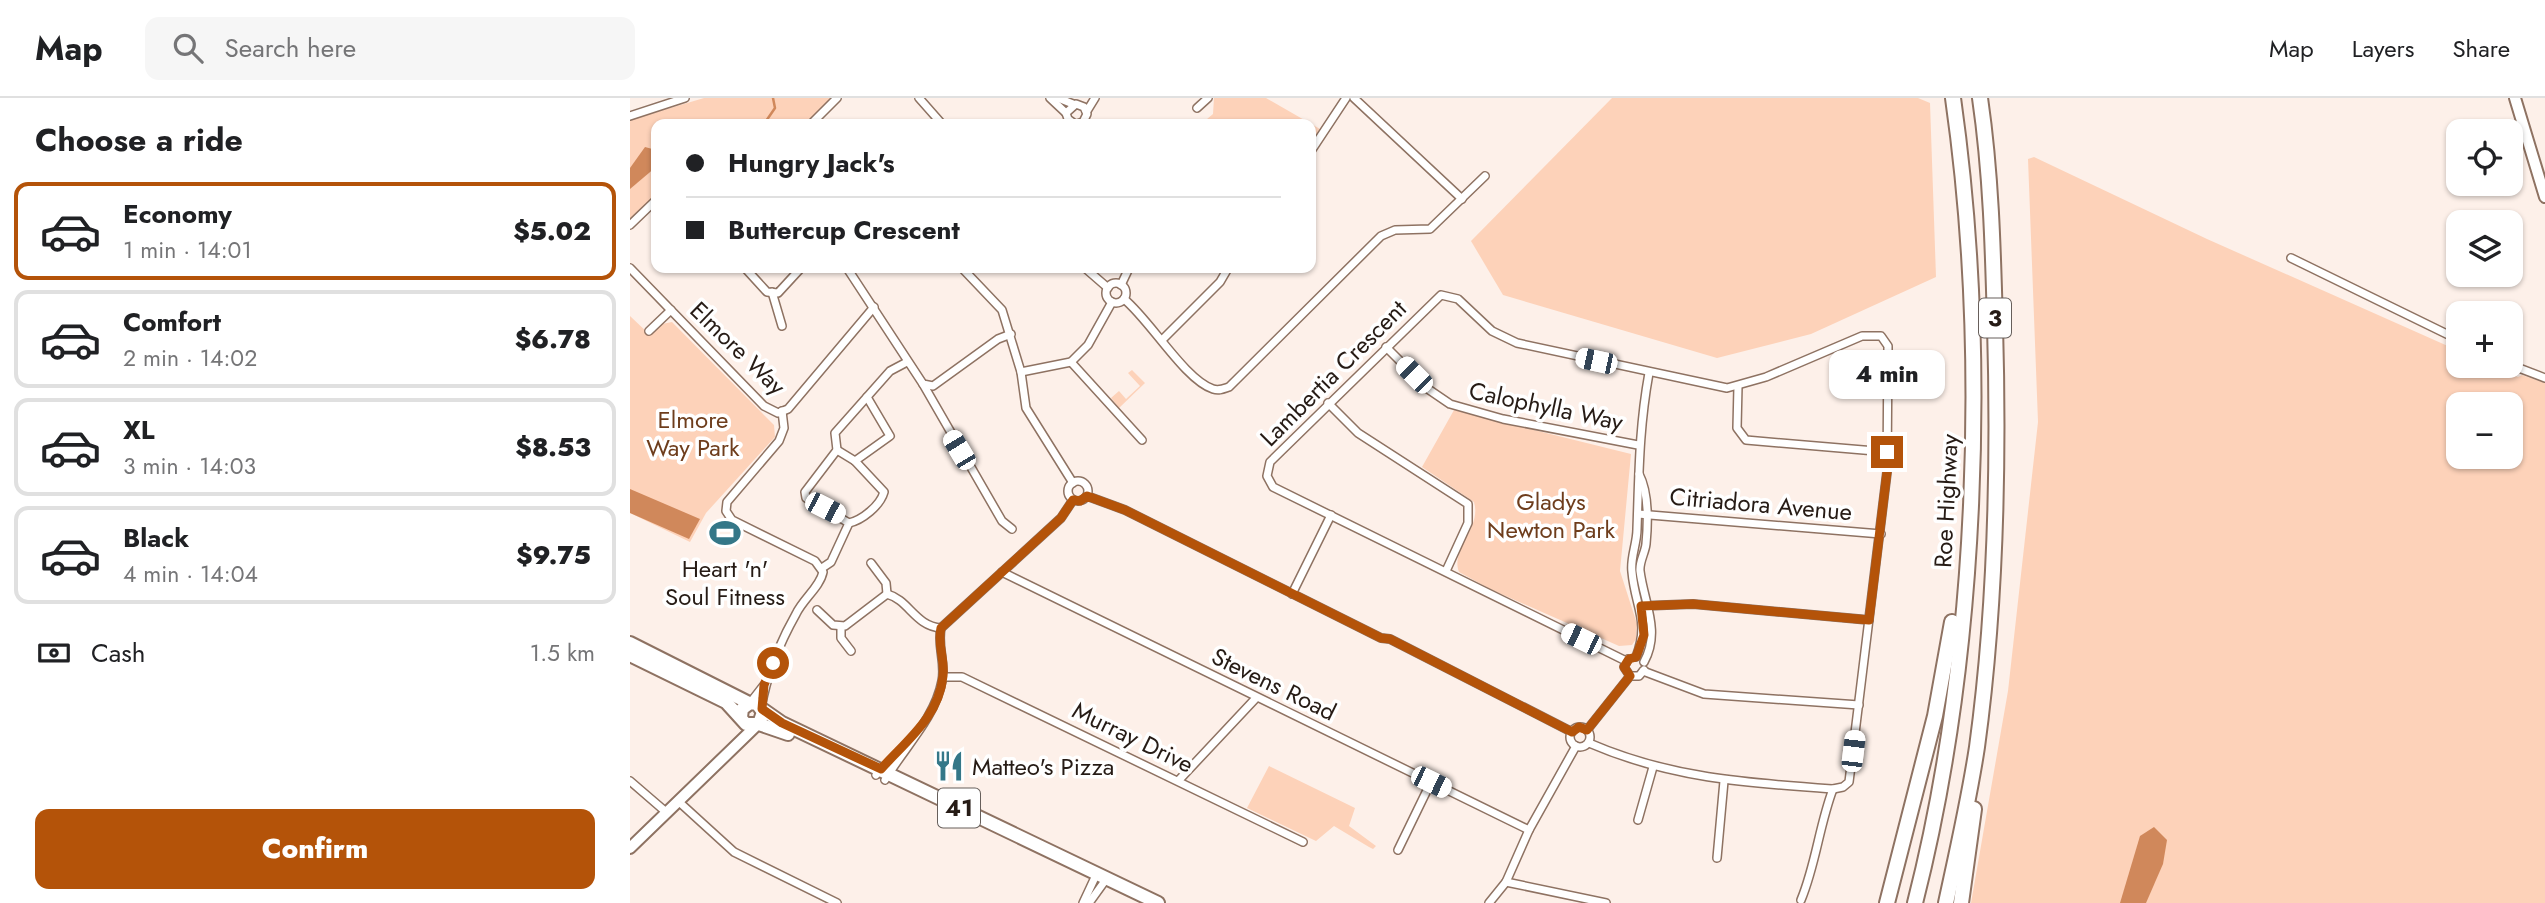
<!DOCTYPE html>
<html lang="en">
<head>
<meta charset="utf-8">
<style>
  body { margin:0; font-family:Jost,sans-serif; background:#f6f6f6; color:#202124; height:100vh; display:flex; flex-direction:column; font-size:26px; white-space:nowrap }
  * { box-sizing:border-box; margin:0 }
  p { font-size:23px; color:#757577 }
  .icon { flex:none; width:38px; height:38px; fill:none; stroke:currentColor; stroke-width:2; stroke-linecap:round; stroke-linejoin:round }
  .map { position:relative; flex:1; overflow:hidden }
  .sheet { display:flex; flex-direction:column; background:#fff; width:630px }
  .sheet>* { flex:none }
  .guide { position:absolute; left:21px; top:21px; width:665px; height:154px; border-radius:14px; box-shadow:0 2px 5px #0004; display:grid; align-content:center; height:154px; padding:0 35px; background:#fff }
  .fabs { position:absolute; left:1816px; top:21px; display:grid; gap:14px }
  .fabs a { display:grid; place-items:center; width:77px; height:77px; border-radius:14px; background:#fff; box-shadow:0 2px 5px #0004; font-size:35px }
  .end { position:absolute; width:32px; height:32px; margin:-16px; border:9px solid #b45309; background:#fff; box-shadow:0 0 0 4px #fff }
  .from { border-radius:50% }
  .bubble { position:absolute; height:49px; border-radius:14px; background:#fff; box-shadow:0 2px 5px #0004; font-size:23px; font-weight:800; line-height:49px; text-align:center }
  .car { position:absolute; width:21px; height:42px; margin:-21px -10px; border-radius:9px; box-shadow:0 0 5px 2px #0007; background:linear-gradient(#fff 24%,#345 0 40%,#fff 0 76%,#345 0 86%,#fff 0) }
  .guide b { display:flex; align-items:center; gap:24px; height:66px; font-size:26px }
  .guide b+b { border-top:2px solid #e0e0e0 }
  .guide i { width:18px; height:18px; background:#202124 }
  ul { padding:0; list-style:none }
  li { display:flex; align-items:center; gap:21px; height:98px; margin:0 14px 10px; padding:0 21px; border:4px solid #e0e0e0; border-radius:14px }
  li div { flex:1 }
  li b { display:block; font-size:26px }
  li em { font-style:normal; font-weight:800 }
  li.on { border-color:#b45309 }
  li>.icon { width:63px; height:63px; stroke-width:1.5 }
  h2 { padding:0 35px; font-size:32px; line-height:84px }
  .pay { display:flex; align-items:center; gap:18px; height:77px; padding:0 35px; font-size:26px }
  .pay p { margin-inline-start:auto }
  .cta { display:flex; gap:14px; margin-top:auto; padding:14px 35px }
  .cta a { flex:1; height:80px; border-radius:14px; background:#b45309; color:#fff; font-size:28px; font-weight:800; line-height:80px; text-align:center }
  header { display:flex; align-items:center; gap:42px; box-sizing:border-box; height:98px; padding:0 35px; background:#fff; border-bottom:2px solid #e0e0e0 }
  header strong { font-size:33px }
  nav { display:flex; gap:38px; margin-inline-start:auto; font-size:24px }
  .search { width:490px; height:63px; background:#f6f6f6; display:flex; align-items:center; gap:18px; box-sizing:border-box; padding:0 24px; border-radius:14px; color:#757577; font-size:26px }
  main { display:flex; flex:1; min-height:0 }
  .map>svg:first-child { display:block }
  .green { fill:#fdd2b9; fill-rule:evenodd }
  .water { fill:#d0885b }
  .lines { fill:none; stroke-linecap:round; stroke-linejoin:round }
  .stream { stroke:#d0885b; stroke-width:2.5 }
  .street-casing { stroke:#8e7262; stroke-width:10 }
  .secondary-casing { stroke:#8e7262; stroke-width:14 }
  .primary-casing { stroke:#8e7262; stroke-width:16 }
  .highway-casing { stroke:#8e7262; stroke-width:18 }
  .street { stroke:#fff; stroke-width:7 }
  .secondary { stroke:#fff; stroke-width:10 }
  .primary { stroke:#fff; stroke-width:12 }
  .highway { stroke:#fff; stroke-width:14 }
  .route { stroke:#b45309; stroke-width:9 }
  .labels { text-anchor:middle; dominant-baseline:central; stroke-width:7; stroke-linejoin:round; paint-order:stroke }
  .shield { fill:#fff; stroke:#675f5b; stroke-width:2 }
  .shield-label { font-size:23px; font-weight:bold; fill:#261b15 }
  .street-label { font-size:24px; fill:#261b15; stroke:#fff }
  .park-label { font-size:24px; fill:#6e3d1c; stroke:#fff }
  .poi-label { font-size:24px; fill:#261b15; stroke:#fff }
</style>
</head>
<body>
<header>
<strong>Map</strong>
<div class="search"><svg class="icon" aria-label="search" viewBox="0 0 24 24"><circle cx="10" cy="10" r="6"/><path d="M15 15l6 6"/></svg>Search here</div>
<nav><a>Map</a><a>Layers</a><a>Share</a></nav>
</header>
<main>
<section class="sheet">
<h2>Choose a ride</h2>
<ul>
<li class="on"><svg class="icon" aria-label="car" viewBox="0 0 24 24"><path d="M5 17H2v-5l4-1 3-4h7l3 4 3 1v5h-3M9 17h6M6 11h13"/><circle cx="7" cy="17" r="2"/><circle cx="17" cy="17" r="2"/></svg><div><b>Economy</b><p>1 min · 14:01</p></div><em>$5.02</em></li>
<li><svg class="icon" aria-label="car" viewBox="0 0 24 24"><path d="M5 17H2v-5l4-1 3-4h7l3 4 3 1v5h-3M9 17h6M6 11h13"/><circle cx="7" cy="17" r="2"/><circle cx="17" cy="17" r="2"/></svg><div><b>Comfort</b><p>2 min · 14:02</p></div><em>$6.78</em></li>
<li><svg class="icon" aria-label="car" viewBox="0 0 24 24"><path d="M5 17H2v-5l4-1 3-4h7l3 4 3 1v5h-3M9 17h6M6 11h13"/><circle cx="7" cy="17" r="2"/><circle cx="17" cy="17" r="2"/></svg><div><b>XL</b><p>3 min · 14:03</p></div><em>$8.53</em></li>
<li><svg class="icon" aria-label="car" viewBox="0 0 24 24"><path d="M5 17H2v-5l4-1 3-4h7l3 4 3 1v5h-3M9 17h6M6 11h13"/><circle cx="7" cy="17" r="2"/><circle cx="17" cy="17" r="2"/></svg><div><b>Black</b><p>4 min · 14:04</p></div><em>$9.75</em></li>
</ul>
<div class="pay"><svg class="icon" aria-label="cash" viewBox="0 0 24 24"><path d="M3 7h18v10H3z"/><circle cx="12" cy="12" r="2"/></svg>Cash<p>1.5 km</p></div>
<div class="cta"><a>Confirm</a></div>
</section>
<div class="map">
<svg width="1915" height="805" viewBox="0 0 1915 805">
  <rect width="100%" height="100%" fill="#fdf0e9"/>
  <g class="green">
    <path d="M 74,0 L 202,0 L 174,26 L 26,26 L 26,99 L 0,125 L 0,22 Z"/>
    <path d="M 584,0 L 636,0 L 690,31 L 681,44 L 681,26 L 584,26 L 577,21 L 583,16 Z"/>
    <path d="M 982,0 L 1288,0 L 1300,5 L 1306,179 L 1181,236 L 1087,260 L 873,197 L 841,143 Z"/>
    <path d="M 1404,59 L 1577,141 L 1829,253 L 1829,268 L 1862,268 L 1888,279 L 1892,277 L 1915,285 L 1915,805 L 1341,805 L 1378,593 L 1408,324 L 1398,61 ZM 1829,306 L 1881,306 L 1881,359 L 1829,359 Z"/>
    <path d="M 0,218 L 19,236 L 32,226 L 42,224 L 144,327 L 145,339 L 76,415 L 60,444 L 0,415 Z"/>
    <path d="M 502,272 L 515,285 L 489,310 L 481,300 L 489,293 L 496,301 L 510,288 L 498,275 Z"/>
    <path d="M 824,312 L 1001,356 L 990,473 L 1007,526 L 1006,541 L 1002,547 L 989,548 L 860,491 L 829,474 C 820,451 852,430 844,404 L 792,369 Z"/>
    <path d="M 639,668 L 725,710 L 719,728 L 746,748 L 743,751 L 739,749 L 704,728 L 686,743 L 617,710 Z"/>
  </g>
  <g class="water">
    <path d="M 15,49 L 26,52 L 26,69 L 0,91 L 0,70 Z"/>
    <path d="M 0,391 L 70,421 L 59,441 L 0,415 Z"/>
    <path d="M 1524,729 L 1537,742 L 1533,766 L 1516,805 L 1490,805 L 1510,738 Z"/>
  </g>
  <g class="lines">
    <path class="stream" d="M 134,26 L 145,10 L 143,0"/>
    <g class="street-casing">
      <g id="street">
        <path d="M 289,0 L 312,26"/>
        <path d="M 420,0 L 436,15"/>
        <path d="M 428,0 L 443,6"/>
        <path d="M 724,0 L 832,101"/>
        <path d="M 567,10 L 578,0"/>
        <path d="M 457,13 L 465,0"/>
        <path d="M 0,18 L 55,0"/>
        <path d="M 181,26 L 207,0"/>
        <path d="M 445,26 L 438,21 L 436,15 L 446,6 L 454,9 L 457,16 L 453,24 L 447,26"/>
        <path d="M 681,53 L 716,0"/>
        <path d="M 0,127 L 26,102"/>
        <path d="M 1661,160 L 1829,242"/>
        <path d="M 0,170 L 134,308 L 148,315 L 158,311 L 244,209"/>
        <path d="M 115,170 L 137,194 L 148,195 L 171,170"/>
        <path d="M 217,170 L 293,286 L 303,288 L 368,241 L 381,236"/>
        <path d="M 332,170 L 372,212 L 391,274 L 396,310 L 443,385"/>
        <path d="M 455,170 L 478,190"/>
        <circle cx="486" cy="195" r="10"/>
        <path d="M 491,187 L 499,170"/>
        <path d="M 142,194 L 152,228"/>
        <path d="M 494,201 C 520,222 555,282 583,291 C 589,293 593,291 599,289 L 751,138 L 765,132 L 800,131 L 855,78"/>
        <path d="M 19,233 L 41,212"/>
        <path d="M 532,242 L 590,184 L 597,172"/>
        <path d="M 756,249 L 798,291 L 820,306 L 873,321 L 1008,347"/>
        <path d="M 441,264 L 512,342"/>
        <path d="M 1881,267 L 1915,280"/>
        <path d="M 391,274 L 441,264 L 458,247 L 482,204"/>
        <path d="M 293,286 L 372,423 L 382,431"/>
        <path d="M 1108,288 L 1107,330 L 1116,342 L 1257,354"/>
        <path d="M 698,305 L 728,335 L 838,406 L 838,425 L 816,473"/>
        <path d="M 207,352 L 225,363"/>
        <path d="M 1009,376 C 1019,395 1018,425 1016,446 C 1015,455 1009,464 1010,473 C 1014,505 1031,533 1014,564"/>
        <circle cx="448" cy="393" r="10"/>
        <path d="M 457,398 L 495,412 L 751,540 L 760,541 L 942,634"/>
        <path d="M 1008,416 L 1251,436"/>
        <path d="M 219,425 C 232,422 250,408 254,394 L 225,363 L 260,338 L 237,299"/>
        <path d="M 241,465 L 256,485 L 257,496"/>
        <path d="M 192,470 L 201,464 L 219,425 L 176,400 L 175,394 L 207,352 L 205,335 L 260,273 L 277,264"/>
        <path d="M 372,474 L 899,732"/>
        <path d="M 662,496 L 701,417"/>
        <path d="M 1011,508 L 1063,506 L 1239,522"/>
        <path d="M 187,512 L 203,527 L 215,528 L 257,496 C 279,502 285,528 311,530"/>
        <path d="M 211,529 L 211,540 L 221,553"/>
        <path d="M 1006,559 C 1020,523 1005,509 1002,474 C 1000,460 1007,446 1007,431 C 1009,376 1009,330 1019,275"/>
        <path d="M 998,561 L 994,569 L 1000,578"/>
        <path d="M 1013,573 L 1074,596 L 1229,607"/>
        <path d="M 313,579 L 332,579 L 673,744"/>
        <path d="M 120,605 L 134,587"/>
        <path d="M 131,610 C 137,576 149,546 166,516 C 173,501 190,489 193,474 L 185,463 L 102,422 L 96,413 L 97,404 L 149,343 L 154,330 L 152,313"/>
        <circle cx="950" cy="639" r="10"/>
        <path d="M 957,632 L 1000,578 L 1009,578 L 1014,572"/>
        <path d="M 959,645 C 1040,680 1115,685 1203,691 L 1213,689 L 1219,684 L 1257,374 L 1258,248 L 1251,238 L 1232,238 L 1136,279 L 1097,290 L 887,245 L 862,233 L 828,201 L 811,197 L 640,364 L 637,378 L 643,389 L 996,563"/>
        <path d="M 246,677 L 272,652"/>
        <path d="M 255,682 C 274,650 305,620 312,583 C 316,565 307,549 311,530 L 431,420 L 443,402"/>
        <path d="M 549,682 L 626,600"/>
        <path d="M 0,683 L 36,714"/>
        <path d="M 48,703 L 104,754 L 207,805"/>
        <path d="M 1008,722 L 1023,669"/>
        <path d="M 768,752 L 801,684"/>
        <path d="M 1087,760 L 1094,683"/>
        <path d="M 876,784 L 976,805"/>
        <path d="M 1171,802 C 1186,766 1189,728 1203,691"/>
        <path d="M 453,805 L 467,775"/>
        <path d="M 459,805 L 477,780"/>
        <path d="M 859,805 L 876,784 L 899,732 L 946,648"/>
      </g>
    </g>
    <g class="secondary-casing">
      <g id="secondary">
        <path d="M 1885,0 L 1915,99"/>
        <path d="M 0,750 L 127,627"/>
      </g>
    </g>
    <g class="primary-casing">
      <g id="primary">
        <path d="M 0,545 L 119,605"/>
        <path d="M 0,557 L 96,604 L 116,626 L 129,626 L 133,614 L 127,606 L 120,605 L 112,611 L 111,619"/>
        <path d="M 132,611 L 152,625 L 528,805"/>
        <path d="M 129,626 L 158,636"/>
      </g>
    </g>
    <g class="highway-casing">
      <g id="highway">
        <path d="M 1257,805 L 1305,618 L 1322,524"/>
        <path d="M 1285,805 C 1348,558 1359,253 1323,0"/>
        <path d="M 1316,805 C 1327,754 1339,702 1347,649 C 1366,510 1369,367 1365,227 C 1363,151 1361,75 1350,0"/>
        <path d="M 1331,805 L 1344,711"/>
      </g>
    </g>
    <use href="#street" class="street"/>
    <use href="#secondary" class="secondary"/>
    <use href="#primary" class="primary"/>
    <use href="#highway" class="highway"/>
  </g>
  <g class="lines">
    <path class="route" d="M 143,565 L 134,587 L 132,611 L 152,625 L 251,671 C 276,643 309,619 313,578 C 315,560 307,547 311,530 L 431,420 L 443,402 L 450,403 L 457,398 L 495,412 L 751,540 L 760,541 L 942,634 L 949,629 L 957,632 L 1000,578 L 994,569 L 999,561 L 1006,559 L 1014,537 L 1011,508 L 1063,506 L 1239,522 L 1257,374 L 1257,354"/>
  </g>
  <defs>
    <g id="stadium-bare" transform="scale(2.415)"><path d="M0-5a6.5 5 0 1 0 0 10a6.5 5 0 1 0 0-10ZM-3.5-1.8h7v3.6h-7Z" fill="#347788" stroke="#fff" stroke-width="2.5" paint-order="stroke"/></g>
    <g id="restaurant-bare" transform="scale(2.415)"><path d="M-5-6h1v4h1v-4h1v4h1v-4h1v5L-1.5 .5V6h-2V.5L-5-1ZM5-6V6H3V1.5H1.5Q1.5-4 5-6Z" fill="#347788" stroke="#fff" stroke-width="2.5" paint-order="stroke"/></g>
  </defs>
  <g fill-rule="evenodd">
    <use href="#stadium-bare" x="95" y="435"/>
    <use href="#restaurant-bare" x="319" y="668"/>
  </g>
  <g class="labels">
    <g class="shield">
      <rect x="1349" y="200.5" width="32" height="39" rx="5"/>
      <rect x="308" y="690.5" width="42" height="39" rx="5"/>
    </g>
    <g class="shield-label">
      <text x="1365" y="220">3</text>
      <text x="329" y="710">41</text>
    </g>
    <g class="street-label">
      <text transform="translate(108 250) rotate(44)">Elmore Way</text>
      <text transform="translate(703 275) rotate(-45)">Lambertia Crescent</text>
      <text transform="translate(916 308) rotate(12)">Calophylla Way</text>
      <text transform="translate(1316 403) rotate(-87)">Roe Highway</text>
      <text transform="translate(1131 406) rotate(5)">Citriadora Avenue</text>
      <text transform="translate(644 586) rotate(26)">Stevens Road</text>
      <text transform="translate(503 639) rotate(26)">Murray Drive</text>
    </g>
    <g class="park-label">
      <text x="63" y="321">Elmore<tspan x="63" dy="28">Way Park</tspan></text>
      <text x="921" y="403">Gladys<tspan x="921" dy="28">Newton Park</tspan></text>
    </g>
    <g class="poi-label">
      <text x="95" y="470">Heart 'n'<tspan x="95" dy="28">Soul Fitness</tspan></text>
      <text x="342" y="668" text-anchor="start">Matteo's Pizza</text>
    </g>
  </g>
</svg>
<div class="fabs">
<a><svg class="icon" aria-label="locate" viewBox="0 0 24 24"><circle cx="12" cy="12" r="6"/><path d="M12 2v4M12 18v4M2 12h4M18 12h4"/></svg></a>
<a><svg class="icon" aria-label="layers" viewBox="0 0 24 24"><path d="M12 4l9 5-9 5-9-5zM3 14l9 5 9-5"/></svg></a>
<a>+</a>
<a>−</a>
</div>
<i class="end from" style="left:143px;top:565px"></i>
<i class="end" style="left:1257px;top:354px"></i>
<div class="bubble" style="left:1199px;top:252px;width:116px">4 min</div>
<i class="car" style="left:966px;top:263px;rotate:282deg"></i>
<i class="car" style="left:784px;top:277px;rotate:315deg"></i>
<i class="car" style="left:329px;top:352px;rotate:329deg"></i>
<i class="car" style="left:195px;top:410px;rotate:117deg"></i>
<i class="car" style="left:951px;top:541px;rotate:296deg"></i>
<i class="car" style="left:1223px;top:653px;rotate:7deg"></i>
<i class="car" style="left:801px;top:684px;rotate:116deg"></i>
<div class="guide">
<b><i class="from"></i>Hungry Jack's</b>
<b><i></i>Buttercup Crescent</b>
</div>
</div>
</main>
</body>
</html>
